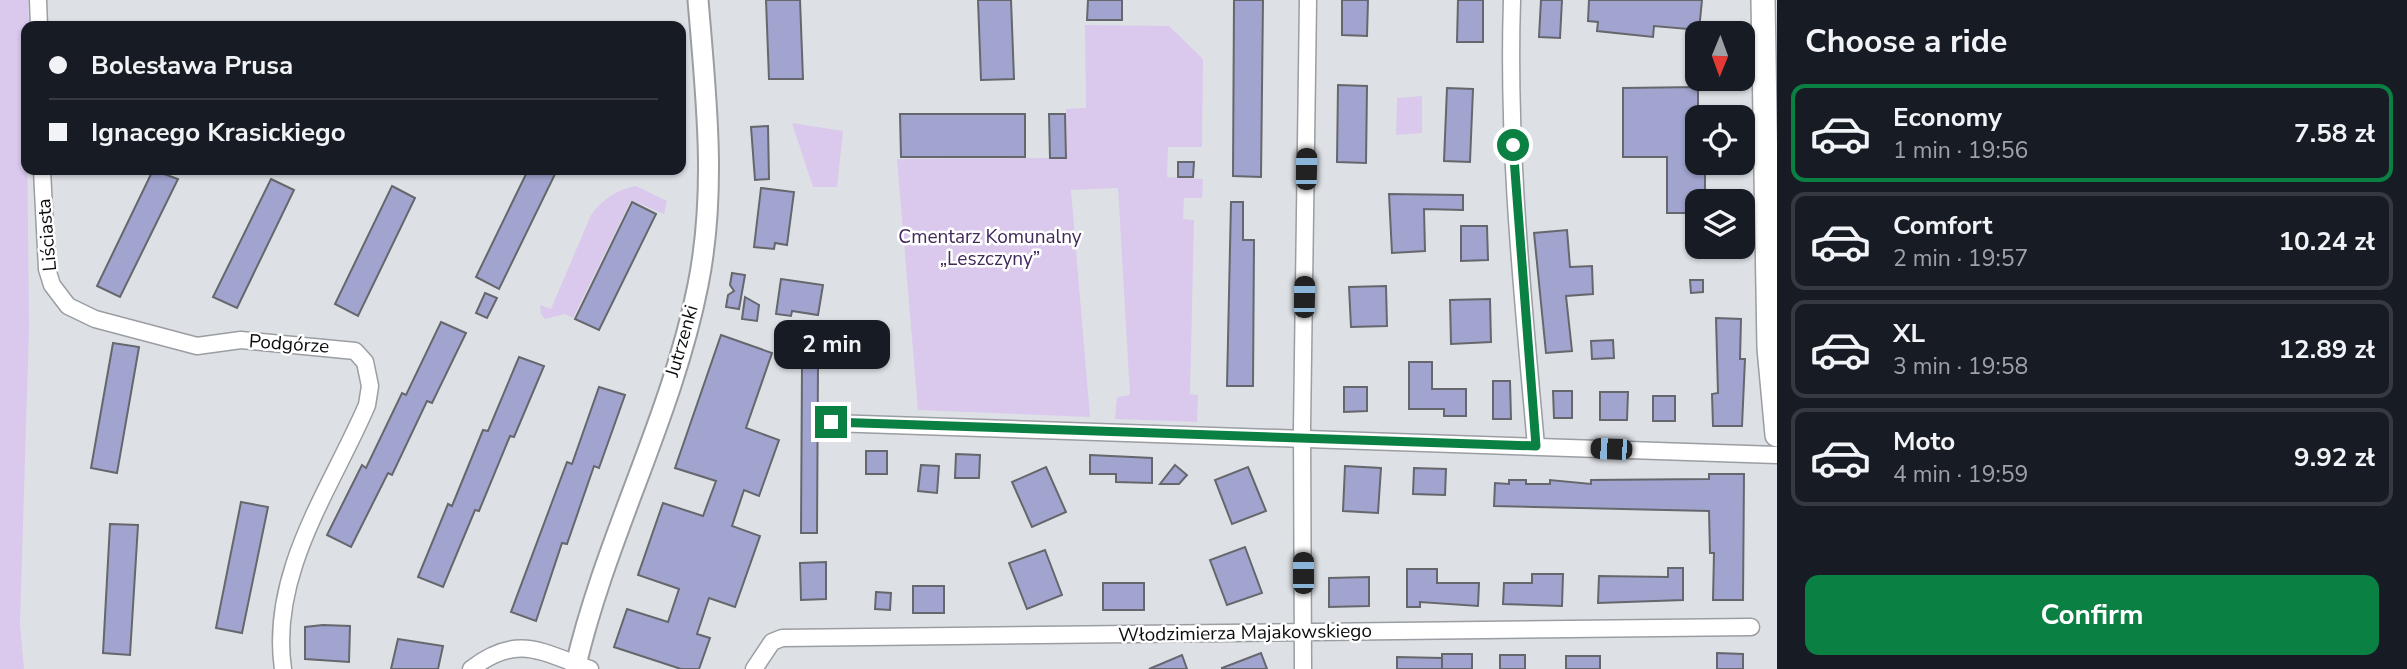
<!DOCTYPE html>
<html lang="en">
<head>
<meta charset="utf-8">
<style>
  body { margin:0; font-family:"Nunito Sans",sans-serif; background:#20242c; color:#f1f3f6; height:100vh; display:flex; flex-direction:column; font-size:26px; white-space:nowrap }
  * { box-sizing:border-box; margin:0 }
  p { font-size:23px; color:#9ea1a6 }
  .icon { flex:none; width:38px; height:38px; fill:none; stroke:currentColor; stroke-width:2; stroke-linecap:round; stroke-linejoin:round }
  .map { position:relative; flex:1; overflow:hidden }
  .sheet { display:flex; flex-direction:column; background:#171b24; width:630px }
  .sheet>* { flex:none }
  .guide { position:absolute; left:21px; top:21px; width:665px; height:154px; border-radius:14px; box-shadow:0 2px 5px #0004; display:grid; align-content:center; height:154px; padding:0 28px; background:#171b24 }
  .needle { width:46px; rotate:181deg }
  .tools { position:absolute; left:1685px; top:21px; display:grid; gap:14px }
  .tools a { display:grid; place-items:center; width:70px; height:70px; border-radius:14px; background:#171b24; box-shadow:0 2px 5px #0004; font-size:35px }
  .end { position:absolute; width:32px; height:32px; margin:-16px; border:9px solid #0b8043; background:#fff; box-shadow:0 0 0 4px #fff }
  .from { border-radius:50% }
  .bubble { position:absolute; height:49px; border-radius:14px; background:#171b24; box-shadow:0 2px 5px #0004; font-size:23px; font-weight:700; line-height:49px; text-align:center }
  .car { position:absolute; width:21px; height:42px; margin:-21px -10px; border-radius:9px; box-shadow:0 0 5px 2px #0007; background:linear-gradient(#222 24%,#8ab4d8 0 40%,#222 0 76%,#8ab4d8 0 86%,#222 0) }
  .guide b { display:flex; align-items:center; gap:24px; height:66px; font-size:26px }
  .guide b+b { border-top:2px solid #363941 }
  .guide i { width:18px; height:18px; background:#f1f3f6 }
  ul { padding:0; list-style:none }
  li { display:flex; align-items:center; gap:21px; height:98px; margin:0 14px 10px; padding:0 14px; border:4px solid #363941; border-radius:14px }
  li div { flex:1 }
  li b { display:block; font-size:26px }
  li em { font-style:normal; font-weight:700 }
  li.on { border-color:#0b8043 }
  li>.icon { width:63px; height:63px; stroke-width:1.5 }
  h2 { padding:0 28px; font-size:32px; line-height:84px }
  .action { display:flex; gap:14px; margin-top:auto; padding:14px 28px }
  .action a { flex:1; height:80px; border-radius:14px; background:#0b8043; color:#fff; font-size:28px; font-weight:700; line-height:80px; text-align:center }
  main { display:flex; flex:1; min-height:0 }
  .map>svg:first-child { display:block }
  .green { fill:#dac9ed }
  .building { fill:#a1a4ce; stroke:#66676c; stroke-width:2 }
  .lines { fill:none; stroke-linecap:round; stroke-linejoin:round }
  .minor-casing { stroke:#9a9da2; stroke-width:19 }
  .tertiary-casing { stroke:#9a9da2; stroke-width:23 }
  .secondary-casing { stroke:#9a9da2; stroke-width:26 }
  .minor { stroke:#fff; stroke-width:16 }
  .tertiary { stroke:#fff; stroke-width:19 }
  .secondary { stroke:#fff; stroke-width:23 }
  .route { stroke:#0b8043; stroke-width:9 }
  .labels { text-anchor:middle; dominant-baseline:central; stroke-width:5; stroke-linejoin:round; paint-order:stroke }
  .street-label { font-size:19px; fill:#0c0d0e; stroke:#fff }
  .park-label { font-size:19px; fill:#43285b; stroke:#fff }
</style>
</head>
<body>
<main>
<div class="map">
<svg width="1777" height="669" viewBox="0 0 1777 669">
  <rect width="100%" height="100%" fill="#dde1e6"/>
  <g class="green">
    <path d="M 0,0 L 28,0 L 29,26 L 26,26 L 29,328 L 20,624 L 24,669 L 0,669 Z"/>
    <path d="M 1085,25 L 1169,26 L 1203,59 L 1202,147 L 1168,147 L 1167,177 L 1203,179 L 1202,198 L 1184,198 L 1183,219 L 1194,220 L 1190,394 L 1198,395 L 1197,422 L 1115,419 L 1117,397 L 1130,395 L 1118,188 L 1071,190 L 1090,417 L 918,410 L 897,159 L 1067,158 L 1066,109 L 1086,108 Z"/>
    <path d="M 1422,96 L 1422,133 L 1396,135 L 1397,98 Z"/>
    <path d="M 792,123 L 843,131 L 837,187 L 813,187 Z"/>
    <path d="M 636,186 L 667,201 L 664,214 L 631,200 L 573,318 L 565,314 L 545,319 L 541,314 L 540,305 L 551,309 L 591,215 C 602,200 617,189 636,186 Z"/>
  </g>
  <g class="building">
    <path d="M 766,0 L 800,0 L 803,79 L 769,79 Z"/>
    <path d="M 978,0 L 1011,0 L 1014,79 L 981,80 Z"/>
    <path d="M 1088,0 L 1122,0 L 1122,20 L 1087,20 Z"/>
    <path d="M 1234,0 L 1263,0 L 1261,177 L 1233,176 Z"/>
    <path d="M 1342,0 L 1368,0 L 1367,36 L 1342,35 Z"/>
    <path d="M 1458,0 L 1483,0 L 1483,42 L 1457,42 Z"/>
    <path d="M 1541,0 L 1562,0 L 1560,38 L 1539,37 Z"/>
    <path d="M 1589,0 L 1702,0 L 1699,30 L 1654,26 L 1653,37 L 1597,31 L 1598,22 L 1588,21 Z"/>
    <path d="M 1338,85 L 1367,86 L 1366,163 L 1337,162 Z"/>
    <path d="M 1698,87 L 1698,163 L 1705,163 L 1705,201 L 1698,201 L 1698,213 L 1667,213 L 1667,157 L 1623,157 L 1623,88 Z"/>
    <path d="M 1447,88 L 1473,89 L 1470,162 L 1444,161 Z"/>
    <path d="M 900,114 L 1025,114 L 1025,157 L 901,157 Z"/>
    <path d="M 1049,114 L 1065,114 L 1066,158 L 1050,158 Z"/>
    <path d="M 768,126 L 769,179 L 755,180 L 751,127 Z"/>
    <path d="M 1178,162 L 1194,162 L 1193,177 L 1178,177 Z"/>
    <path d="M 153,170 L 178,179 L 120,297 L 97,286 Z"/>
    <path d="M 528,170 L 557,170 L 499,289 L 476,277 Z"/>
    <path d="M 271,179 L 294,190 L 237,308 L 213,297 Z"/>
    <path d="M 392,186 L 415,198 L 358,316 L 335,304 Z"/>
    <path d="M 761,188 L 794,192 L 787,245 L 775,243 L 774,249 L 754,247 Z"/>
    <path d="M 1389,194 L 1463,195 L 1463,210 L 1424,209 L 1425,251 L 1392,253 Z"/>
    <path d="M 632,202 L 656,214 L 599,330 L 575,319 Z"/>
    <path d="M 1231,202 L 1243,202 L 1243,240 L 1254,240 L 1253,386 L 1227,386 Z"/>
    <path d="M 1461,226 L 1487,226 L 1488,260 L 1461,261 Z"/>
    <path d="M 1567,230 L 1570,267 L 1592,266 L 1593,294 L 1566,296 L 1572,351 L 1546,353 L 1534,233 Z"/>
    <path d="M 732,273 L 745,275 L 739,309 L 726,307 L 728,295 L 734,291 L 730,285 Z"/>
    <path d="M 781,279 L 823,285 L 818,315 L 792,311 L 791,316 L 776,314 Z"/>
    <path d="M 1690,280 L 1703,280 L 1703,292 L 1691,293 Z"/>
    <path d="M 1386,286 L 1387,326 L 1351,327 L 1349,287 Z"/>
    <path d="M 485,293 L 497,298 L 487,318 L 476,313 Z"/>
    <path d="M 745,297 L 759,305 L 757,321 L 742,319 Z"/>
    <path d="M 1490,299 L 1491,342 L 1451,344 L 1450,300 Z"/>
    <path d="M 1716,318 L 1741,319 L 1740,359 L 1745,359 L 1742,426 L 1713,426 L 1712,394 L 1718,393 Z"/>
    <path d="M 441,322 L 466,333 L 432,403 L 427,401 L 392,475 L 388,473 L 351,547 L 327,535 L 362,465 L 366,468 L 402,393 L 406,395 Z"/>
    <path d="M 721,335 L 772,353 L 746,428 L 779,440 L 759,496 L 744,490 L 732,526 L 760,536 L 735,607 L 709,598 L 697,634 L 710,638 L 699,669 L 681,669 L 614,647 L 627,609 L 668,622 L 679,589 L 638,575 L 663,503 L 703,516 L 716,481 L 675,468 Z"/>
    <path d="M 1613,340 L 1614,358 L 1592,359 L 1591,341 Z"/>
    <path d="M 113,343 L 139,347 L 117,473 L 91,468 Z"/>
    <path d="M 519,357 L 544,366 L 514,437 L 510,436 L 479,511 L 475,510 L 443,587 L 418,577 L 448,504 L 452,506 L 483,430 L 488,431 Z"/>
    <path d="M 1409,362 L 1432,362 L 1432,389 L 1466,389 L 1466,416 L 1444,416 L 1444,409 L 1409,409 Z"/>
    <path d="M 802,366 L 818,366 L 817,533 L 801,533 Z"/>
    <path d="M 1493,381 L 1510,381 L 1511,419 L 1493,419 Z"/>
    <path d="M 599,387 L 625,395 L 599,468 L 594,466 L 567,544 L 562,543 L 536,621 L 511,612 L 567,462 L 572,464 Z"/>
    <path d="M 1344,387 L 1367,387 L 1367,411 L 1344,412 Z"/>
    <path d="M 1553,391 L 1572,391 L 1572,418 L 1554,418 Z"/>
    <path d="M 1600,392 L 1628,392 L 1627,420 L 1600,420 Z"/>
    <rect x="1653" y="396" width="22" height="25"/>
    <rect x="866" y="451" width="21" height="23"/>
    <path d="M 956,454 L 980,455 L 979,478 L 955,478 Z"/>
    <path d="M 1090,455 L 1152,458 L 1152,483 L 1116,482 L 1116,474 L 1090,474 Z"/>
    <path d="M 921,465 L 939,466 L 937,493 L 918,491 Z"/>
    <path d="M 1175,465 L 1187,475 L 1179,484 L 1160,484 Z"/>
    <path d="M 1345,466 L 1381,468 L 1378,513 L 1343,511 Z"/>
    <path d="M 1046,467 L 1066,512 L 1032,527 L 1012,482 Z"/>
    <path d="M 1248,467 L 1266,511 L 1232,524 L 1215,480 Z"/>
    <path d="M 1414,468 L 1446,469 L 1445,495 L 1413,494 Z"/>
    <path d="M 1709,474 L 1744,474 L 1743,600 L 1713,600 L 1714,553 L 1710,553 L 1709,511 L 1494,506 L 1495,483 L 1509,484 L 1509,480 L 1526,480 L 1526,484 L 1550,484 L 1550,480 L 1591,484 L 1591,480 L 1709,479 Z"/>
    <path d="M 241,502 L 268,507 L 242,633 L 216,628 Z"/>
    <path d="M 110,524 L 138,525 L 130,655 L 103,653 Z"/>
    <path d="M 1245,547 L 1262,593 L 1227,605 L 1210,560 Z"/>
    <path d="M 1045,550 L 1062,595 L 1027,609 L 1009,563 Z"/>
    <path d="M 826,562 L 826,599 L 801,600 L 800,563 Z"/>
    <path d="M 1668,568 L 1683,568 L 1683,600 L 1598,603 L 1599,576 L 1668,577 Z"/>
    <path d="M 1407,569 L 1437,569 L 1437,583 L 1479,583 L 1478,606 L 1420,602 L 1420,607 L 1407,607 Z"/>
    <path d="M 1532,574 L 1563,574 L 1562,606 L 1503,604 L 1504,583 L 1532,583 Z"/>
    <path d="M 1369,577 L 1369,606 L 1329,607 L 1329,578 Z"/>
    <rect x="1103" y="583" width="41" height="27"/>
    <rect x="913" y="586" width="31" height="27"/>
    <path d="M 876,592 L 891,593 L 890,610 L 875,609 Z"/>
    <path d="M 323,625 L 350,626 L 349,662 L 305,659 L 305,627 Z"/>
    <path d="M 398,639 L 443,646 L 438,669 L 391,669 Z"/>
    <path d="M 1261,653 L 1267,669 L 1222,669 L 1222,668 Z"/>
    <path d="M 1717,653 L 1743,654 L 1743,669 L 1717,669 Z"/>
    <rect x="1442" y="654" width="30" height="15"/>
    <path d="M 1182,655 L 1187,669 L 1149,669 Z"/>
    <rect x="1500" y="655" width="25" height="14"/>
    <rect x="1566" y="656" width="34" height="13"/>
    <path d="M 1397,657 L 1442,658 L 1442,669 L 1397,669 Z"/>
  </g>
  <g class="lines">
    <g class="minor-casing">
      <g id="minor">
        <path d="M 38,0 L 39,26"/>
        <path d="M 1512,0 C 1507,149 1523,298 1536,446"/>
        <path d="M 42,170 L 47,269 L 52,285 L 68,306 L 95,319 L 197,346 L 241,340 L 355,351 L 365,362 L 370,386 L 367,405 C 331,489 269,573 283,669"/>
        <path d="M 831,423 L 1777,455"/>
        <path d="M 471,669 C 518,633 541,652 590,669"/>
        <path d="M 754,669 L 772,642 L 782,638 L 1751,627"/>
        <path d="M 1303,669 L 1302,428 L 1308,0"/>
      </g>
    </g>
    <g class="tertiary-casing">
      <path id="tertiary" d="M 575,669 C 605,538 672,417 698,285 C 717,190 706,96 698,0"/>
    </g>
    <g class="secondary-casing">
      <path id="secondary" d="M 1763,0 L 1769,348 L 1777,435"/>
    </g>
    <use href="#minor" class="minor"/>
    <use href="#tertiary" class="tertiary"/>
    <use href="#secondary" class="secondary"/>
  </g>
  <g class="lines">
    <path class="route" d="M 831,422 L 1536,446 L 1513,145"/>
  </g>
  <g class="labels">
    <g class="street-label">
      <text transform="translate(47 235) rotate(-95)">Liściasta</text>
      <text transform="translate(682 341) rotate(-74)">Jutrzenki</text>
      <text transform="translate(289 344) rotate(4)">Podgórze</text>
      <text transform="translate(1245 633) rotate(-1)">Włodzimierza Majakowskiego</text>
    </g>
    <g class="park-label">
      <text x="990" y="237">Cmentarz Komunalny<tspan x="990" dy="22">„Leszczyny”</tspan></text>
    </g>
  </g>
</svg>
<div class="tools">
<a><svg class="needle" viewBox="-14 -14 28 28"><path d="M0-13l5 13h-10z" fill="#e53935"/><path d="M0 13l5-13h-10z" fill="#9ea1a6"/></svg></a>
<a><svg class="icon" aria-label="locate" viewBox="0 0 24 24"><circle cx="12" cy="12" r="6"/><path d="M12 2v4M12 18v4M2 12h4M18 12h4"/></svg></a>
<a><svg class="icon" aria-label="layers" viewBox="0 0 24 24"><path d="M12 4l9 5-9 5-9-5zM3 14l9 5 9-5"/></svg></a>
</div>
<i class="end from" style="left:1513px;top:145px"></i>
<i class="end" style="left:831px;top:422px"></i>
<div class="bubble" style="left:774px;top:320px;width:116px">2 min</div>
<i class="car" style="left:1306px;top:169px;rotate:1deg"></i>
<i class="car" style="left:1304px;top:297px;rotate:1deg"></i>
<i class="car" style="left:1611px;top:449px;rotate:272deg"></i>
<i class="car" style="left:1303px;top:573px;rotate:0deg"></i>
<div class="guide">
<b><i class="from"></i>Bolesława Prusa</b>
<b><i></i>Ignacego Krasickiego</b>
</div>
</div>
<section class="sheet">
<h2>Choose a ride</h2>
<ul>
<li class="on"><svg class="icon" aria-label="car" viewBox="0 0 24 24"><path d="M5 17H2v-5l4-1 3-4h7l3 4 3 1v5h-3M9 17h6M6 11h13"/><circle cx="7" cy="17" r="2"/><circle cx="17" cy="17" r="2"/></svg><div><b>Economy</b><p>1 min · 19:56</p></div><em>7.58 zł</em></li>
<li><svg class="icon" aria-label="car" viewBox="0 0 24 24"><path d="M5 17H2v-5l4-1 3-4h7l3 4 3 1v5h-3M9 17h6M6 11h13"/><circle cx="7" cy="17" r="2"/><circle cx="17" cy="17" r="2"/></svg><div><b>Comfort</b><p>2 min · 19:57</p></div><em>10.24 zł</em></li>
<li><svg class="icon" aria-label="car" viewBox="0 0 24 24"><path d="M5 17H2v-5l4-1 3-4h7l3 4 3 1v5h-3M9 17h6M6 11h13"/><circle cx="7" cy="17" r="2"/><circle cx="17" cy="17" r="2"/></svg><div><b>XL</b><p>3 min · 19:58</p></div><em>12.89 zł</em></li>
<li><svg class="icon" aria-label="car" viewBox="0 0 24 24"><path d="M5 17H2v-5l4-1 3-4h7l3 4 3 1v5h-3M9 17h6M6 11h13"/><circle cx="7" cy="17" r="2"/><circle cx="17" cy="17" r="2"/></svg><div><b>Moto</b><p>4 min · 19:59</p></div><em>9.92 zł</em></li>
</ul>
<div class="action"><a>Confirm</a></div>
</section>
</main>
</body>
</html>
